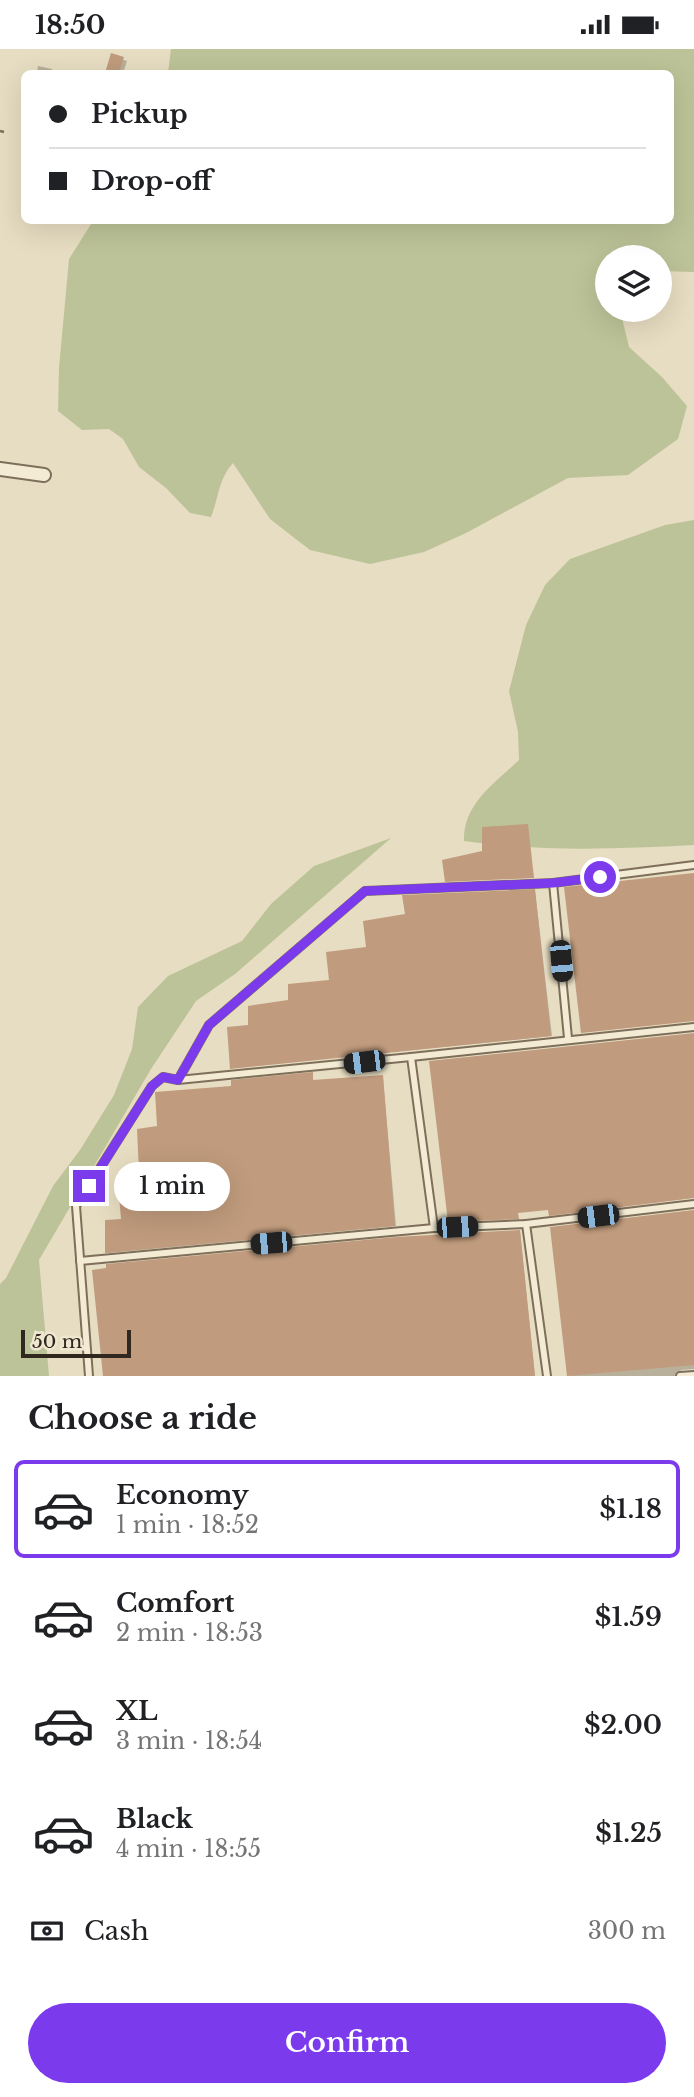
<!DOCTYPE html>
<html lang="en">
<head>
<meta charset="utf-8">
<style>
  body { margin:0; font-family:"Libre Baskerville",serif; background:#f6f6f6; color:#202124; height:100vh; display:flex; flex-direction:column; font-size:26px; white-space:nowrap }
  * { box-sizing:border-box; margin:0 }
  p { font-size:23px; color:#757577 }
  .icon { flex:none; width:38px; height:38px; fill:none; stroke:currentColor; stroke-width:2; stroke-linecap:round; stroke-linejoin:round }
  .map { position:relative; height:1327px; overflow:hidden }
  .drawer { display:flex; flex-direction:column; background:#fff; flex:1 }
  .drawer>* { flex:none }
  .banner { position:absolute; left:21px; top:21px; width:653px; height:154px; border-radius:10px; box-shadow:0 7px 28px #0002; display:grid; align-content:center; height:154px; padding:0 28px; background:#fff }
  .buttons { position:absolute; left:595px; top:196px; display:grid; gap:14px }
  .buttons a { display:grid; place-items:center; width:77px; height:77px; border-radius:50%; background:#fff; box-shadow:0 7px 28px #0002; font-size:35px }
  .scale { position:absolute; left:21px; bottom:18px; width:110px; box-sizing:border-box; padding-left:7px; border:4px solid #30271e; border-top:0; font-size:19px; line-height:24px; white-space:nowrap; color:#30271e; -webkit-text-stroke:5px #f0e7d0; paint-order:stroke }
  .end { position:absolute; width:32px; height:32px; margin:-16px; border:9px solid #7c3aed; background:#fff; box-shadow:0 0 0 4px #fff }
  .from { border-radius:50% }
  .bubble { position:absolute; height:49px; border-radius:24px; background:#fff; box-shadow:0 7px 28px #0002; font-size:23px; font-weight:600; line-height:49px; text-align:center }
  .car { position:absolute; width:21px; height:42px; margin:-21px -10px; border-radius:9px; box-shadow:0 0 5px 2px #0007; background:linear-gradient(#222 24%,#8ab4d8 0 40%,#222 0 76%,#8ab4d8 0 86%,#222 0) }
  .banner b { display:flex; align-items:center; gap:24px; height:66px; font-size:26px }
  .banner b+b { border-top:2px solid #e0e0e0 }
  .banner i { width:18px; height:18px; background:#202124 }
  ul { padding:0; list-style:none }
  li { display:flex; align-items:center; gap:21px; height:98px; margin:0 14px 10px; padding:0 14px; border:4px solid transparent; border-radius:10px }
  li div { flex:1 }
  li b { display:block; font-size:26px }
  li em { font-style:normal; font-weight:600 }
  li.current { border-color:#7c3aed }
  li>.icon { width:63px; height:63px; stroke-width:1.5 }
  h2 { padding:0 28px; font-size:32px; line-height:84px }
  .pay { display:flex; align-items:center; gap:18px; height:77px; padding:0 28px; font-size:26px }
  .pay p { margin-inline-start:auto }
  .button { display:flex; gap:14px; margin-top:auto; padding:14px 28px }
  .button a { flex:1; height:80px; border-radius:42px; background:#7c3aed; color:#fff; font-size:28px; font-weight:600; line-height:80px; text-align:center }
  .status { display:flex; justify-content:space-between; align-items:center; height:49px; padding:0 35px; background:#fff; direction:ltr }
  .status svg { height:19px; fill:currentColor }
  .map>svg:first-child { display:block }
  .green { fill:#bdc398 }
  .shadow { fill:#0003 }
  .building { fill:#c09b7d }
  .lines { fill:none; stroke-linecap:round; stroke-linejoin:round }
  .lane-casing { stroke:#7e6f5b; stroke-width:10 }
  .street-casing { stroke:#7e6f5b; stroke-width:16 }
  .path { stroke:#7e6f5b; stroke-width:2.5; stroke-dasharray:5 3.5; stroke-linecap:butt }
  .lane { stroke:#f3ebd4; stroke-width:6 }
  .street { stroke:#f3ebd4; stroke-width:12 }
  .route { stroke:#7c3aed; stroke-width:9 }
</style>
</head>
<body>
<div class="status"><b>18:50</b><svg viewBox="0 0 49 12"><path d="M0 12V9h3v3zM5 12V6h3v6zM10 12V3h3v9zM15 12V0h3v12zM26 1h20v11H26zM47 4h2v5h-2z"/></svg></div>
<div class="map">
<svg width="694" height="1327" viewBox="0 0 694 1327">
  <rect width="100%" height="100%" fill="#e7ddc2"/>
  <g class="green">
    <path d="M 171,0 L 694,0 L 694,223 L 660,222 L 660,208 L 607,208 L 607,261 L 620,261 L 629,298 L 662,328 L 687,357 L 678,390 L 628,426 L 568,429 L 466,484 L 424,503 L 370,515 L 310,501 L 270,470 L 233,414 C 218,431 219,448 211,468 L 190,464 L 166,439 L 139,418 L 123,390 L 109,380 L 82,381 L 58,362 L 59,319 L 69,210 L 93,172 L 670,172 L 670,24 L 168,24 Z"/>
    <path d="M 694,471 L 694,796 C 616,800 542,803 464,792 C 463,755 494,735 519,711 L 518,683 L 509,642 L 526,576 L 545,536 L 570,510 L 665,476 Z"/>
    <path d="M 391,789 L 235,925 L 196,952 L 151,1020 L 39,1211 L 49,1327 L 0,1327 L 0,1235 L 6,1229 L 53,1137 L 80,1101 L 114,1046 L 132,1000 L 138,958 L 168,927 L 242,892 L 271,855 L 314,817 Z"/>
  </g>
  <g class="shadow">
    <path d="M 112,7 L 127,12 L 123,24 L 107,24 Z"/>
    <path d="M 38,17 L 52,20 L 55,24 L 37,24 Z"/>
    <path d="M 535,842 L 552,987 L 232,1019 L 250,977 L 290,953 L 331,933 L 368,899 Z"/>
    <path d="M 312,1025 L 314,1033 L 383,1029 L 396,1177 L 108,1204 L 158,1078 L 233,1039 Z"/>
    <path d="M 694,1162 L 694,1320 L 681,1321 L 677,1327 L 569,1327 L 552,1179 Z"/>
    <path d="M 520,1183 L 535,1327 L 105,1327 Z"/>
  </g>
  <g class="building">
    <path d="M 111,4 L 124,8 L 119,24 L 105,24 Z"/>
    <path d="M 528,775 L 534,829 L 445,833 L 442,811 L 482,802 L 482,778 Z"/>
    <path d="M 694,824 L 694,972 L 581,984 L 564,838 Z"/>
    <path d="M 535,840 L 551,987 L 230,1020 L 227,978 L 248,976 L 248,957 L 288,951 L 288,935 L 329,931 L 326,903 L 366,898 L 363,872 L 405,865 L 402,846 Z"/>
    <path d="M 694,984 L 694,1149 L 549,1167 L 548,1161 L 518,1164 L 519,1170 L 448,1173 L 429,1012 Z"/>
    <path d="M 313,1023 L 313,1031 L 383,1026 L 395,1177 L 105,1204 L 105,1171 L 121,1170 L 117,1124 L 139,1123 L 137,1080 L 157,1077 L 155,1043 L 231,1037 L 231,1031 Z"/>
    <path d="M 694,1161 L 694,1316 L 567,1327 L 550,1178 Z"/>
    <path d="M 520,1181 L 535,1327 L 103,1327 L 92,1221 L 106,1219 L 106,1215 L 396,1188 Z"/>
  </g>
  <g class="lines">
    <g class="lane-casing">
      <g id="lane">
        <path d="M 694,978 L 411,1008 L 434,1179 L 526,1175 L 694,1155"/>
        <path d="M 568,989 L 553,834 L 694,816"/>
        <path d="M 178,1031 L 411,1008"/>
        <path d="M 526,1175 L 547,1327"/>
        <path d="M 80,1212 L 434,1179"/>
        <path d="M 89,1327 L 76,1157 L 152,1037 L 163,1028 L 178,1031 L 209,976 L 365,842 L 553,834"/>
        <path d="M 680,1327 L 694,1326"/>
      </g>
    </g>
    <g class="street-casing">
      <path id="street" d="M 0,420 L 44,426"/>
    </g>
    <path class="path" d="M 0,82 L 4,83"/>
    <use href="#lane" class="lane"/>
    <use href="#street" class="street"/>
  </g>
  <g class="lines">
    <path class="route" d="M 89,1137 L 152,1037 L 163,1028 L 178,1031 L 209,976 L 365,842 L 553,834 L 600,828"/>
  </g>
</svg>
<div class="buttons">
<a><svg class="icon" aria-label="layers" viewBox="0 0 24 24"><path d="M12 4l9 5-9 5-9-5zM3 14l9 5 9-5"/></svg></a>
</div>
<div class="scale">50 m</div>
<i class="end from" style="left:600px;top:828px"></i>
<i class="end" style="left:89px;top:1137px"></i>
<div class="bubble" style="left:114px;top:1113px;width:116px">1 min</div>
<i class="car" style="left:561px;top:912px;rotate:175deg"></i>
<i class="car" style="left:364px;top:1013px;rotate:263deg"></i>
<i class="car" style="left:598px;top:1167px;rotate:263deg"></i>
<i class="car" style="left:457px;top:1178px;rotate:87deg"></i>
<i class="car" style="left:271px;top:1194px;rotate:265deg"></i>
<div class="banner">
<b><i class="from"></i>Pickup</b>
<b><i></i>Drop-off</b>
</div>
</div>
<section class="drawer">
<h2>Choose a ride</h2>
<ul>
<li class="current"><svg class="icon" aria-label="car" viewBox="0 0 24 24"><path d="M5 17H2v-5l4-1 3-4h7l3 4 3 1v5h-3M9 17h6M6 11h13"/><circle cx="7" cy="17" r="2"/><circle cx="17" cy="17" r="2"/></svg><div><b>Economy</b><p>1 min · 18:52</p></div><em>$1.18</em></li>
<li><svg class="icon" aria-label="car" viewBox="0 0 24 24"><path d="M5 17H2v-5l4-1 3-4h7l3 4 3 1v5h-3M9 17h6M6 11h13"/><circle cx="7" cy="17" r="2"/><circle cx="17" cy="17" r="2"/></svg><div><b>Comfort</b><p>2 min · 18:53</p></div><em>$1.59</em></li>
<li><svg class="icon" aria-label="car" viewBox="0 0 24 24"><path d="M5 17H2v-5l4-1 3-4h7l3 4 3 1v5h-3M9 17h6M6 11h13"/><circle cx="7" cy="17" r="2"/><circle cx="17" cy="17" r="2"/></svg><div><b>XL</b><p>3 min · 18:54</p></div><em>$2.00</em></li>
<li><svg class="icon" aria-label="car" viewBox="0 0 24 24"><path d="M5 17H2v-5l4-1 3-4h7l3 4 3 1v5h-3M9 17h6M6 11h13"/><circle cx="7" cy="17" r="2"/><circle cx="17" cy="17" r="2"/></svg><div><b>Black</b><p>4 min · 18:55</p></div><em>$1.25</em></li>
</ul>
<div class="pay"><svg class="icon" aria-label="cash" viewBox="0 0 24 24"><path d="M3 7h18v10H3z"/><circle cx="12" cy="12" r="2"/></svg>Cash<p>300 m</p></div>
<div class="button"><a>Confirm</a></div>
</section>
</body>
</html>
